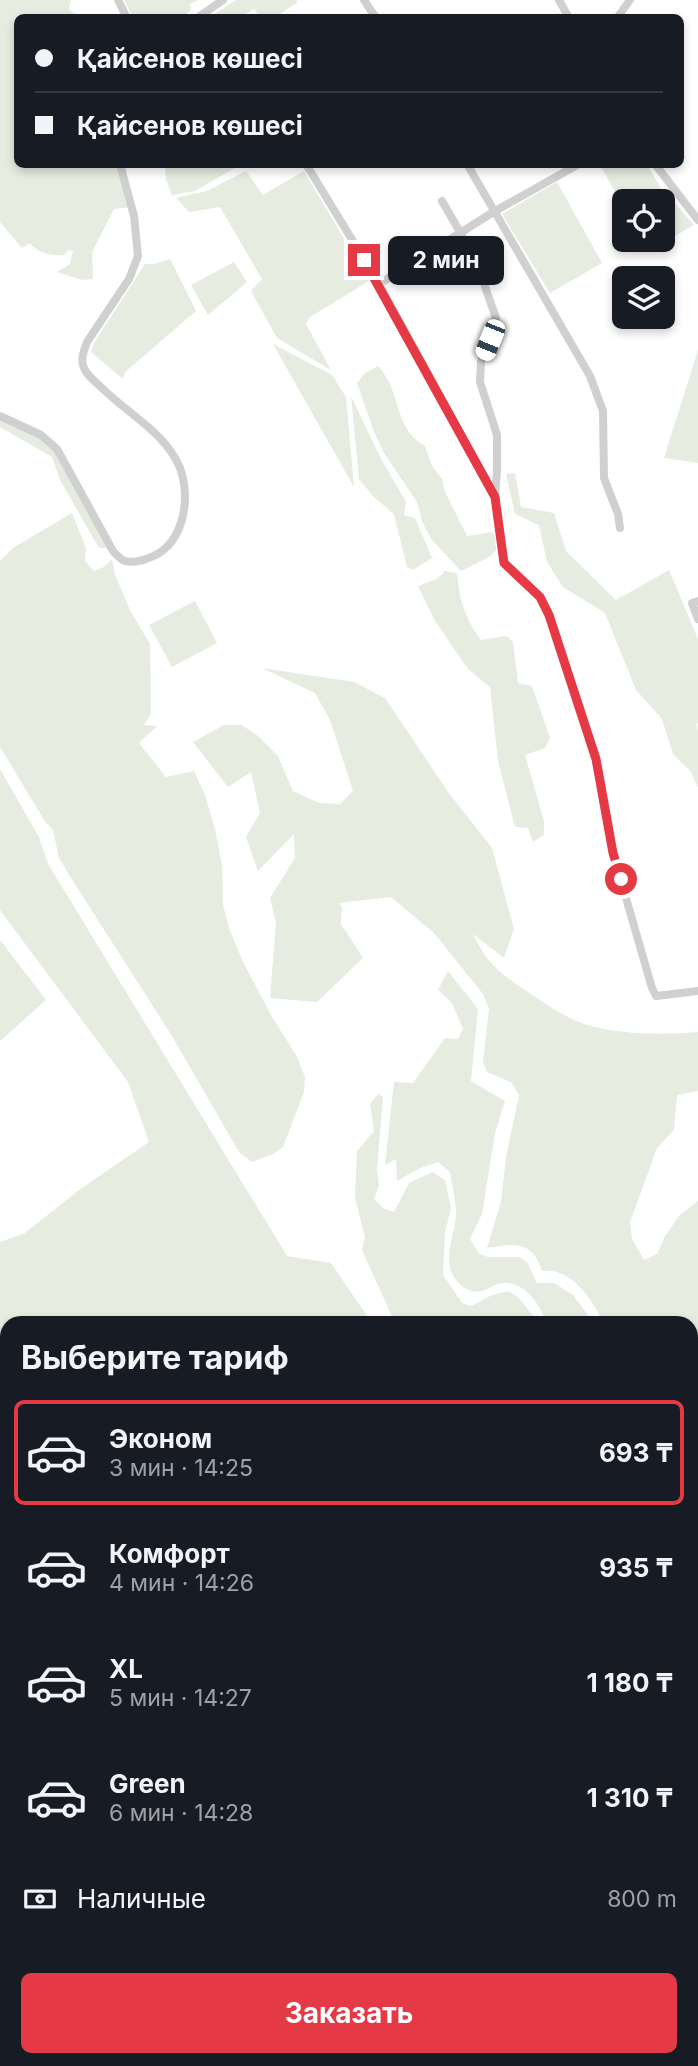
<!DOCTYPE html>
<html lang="ru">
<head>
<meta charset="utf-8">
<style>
  body { margin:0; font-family:Inter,sans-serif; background:#20242c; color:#f1f3f6; height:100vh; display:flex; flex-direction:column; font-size:26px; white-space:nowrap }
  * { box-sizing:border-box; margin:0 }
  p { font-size:23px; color:#9ea1a6 }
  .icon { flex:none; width:38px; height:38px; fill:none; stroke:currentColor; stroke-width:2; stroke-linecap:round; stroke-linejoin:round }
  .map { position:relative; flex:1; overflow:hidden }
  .side { position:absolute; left:0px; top:1316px; width:698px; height:751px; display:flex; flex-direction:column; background:#171b24; border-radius:21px 21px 0 0; box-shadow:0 4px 10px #0003 }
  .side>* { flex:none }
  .hud { position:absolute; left:14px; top:14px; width:670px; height:154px; border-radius:10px; box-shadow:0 4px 10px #0003; display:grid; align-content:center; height:154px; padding:0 21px; background:#171b24 }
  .fabs { position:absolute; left:612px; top:189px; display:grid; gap:14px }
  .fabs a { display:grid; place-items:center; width:63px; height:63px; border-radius:10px; background:#171b24; box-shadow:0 4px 10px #0003; font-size:35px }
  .end { position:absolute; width:32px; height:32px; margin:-16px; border:9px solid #e63946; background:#fff; box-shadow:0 0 0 4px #fff }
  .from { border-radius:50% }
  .bubble { position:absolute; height:49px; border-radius:10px; background:#171b24; box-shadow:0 4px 10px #0003; font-size:23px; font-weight:700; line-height:49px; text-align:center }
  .car { position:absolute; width:21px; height:42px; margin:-21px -10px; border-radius:9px; box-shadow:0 0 5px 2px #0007; background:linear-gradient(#fff 24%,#345 0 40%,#fff 0 76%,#345 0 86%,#fff 0) }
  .hud b { display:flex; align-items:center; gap:24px; height:66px; font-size:26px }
  .hud b+b { border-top:2px solid #363941 }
  .hud i { width:18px; height:18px; background:#f1f3f6 }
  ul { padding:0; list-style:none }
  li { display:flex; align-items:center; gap:21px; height:105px; margin:0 14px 10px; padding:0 7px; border:4px solid transparent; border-radius:10px }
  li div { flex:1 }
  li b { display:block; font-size:26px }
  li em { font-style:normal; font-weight:700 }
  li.current { border-color:#e63946 }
  li>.icon { width:63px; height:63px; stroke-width:1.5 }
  h2 { padding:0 21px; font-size:32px; line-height:84px }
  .pay { display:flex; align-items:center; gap:18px; height:77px; padding:0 21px; font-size:26px }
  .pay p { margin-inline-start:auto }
  .button { display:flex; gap:14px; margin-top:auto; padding:14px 21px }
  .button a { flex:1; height:80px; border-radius:10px; background:#e63946; color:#fff; font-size:28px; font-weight:700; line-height:80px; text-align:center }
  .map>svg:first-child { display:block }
  .green { fill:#e6ecdf }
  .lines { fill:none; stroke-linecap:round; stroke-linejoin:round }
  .minor { stroke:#d0d0d0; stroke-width:8 }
  .route { stroke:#e63946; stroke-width:9 }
</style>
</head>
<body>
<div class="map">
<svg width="698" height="2066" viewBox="0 0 698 2066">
  <rect width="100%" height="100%" fill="#fff"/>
  <g class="green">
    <path d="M 0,0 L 71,0 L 69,9 L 77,17 L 18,18 L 18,164 L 119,165 L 131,207 L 114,209 L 92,252 L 93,279 L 82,280 L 57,272 L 70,264 L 73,251 L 68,250 L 64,255 C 50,256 39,253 29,243 L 22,248 L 0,222 Z"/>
    <path d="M 124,0 L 198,0 L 190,4 L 191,10 L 182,17 L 133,17 Z"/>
    <path d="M 236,0 L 296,0 L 298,2 L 280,14 L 281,17 L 260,17 L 254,9 L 240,17 L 210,17 Z"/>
    <path d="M 165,165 L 239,164 L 240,165 L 195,191 L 172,195 L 166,180 Z"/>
    <path d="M 600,165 L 647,165 L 661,188 L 694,225 L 649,251 L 643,240 L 663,240 L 663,201 L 625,201 L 625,209 Z"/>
    <path d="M 246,171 L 263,195 L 304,171 L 369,281 L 310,317 L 306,324 L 331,370 L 277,338 L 251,291 L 262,279 L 220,207 L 189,212 L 176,198 L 207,191 Z"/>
    <path d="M 557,182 L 602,263 L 550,293 L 502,214 Z"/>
    <path d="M 170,259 L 196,311 L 125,372 L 123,379 L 91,352 L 94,343 L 145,264 L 155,264 Z"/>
    <path d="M 234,262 L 247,282 L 208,315 L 191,285 Z"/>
    <path d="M 273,344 L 332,375 L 346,397 L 354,487 Z"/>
    <path d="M 698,350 L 698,463 L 664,458 Z"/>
    <path d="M 378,366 C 403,393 392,427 425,446 L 432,466 L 442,479 L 445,492 L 467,536 L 492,532 L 495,536 L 496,550 L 491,556 L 461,571 L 431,539 L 422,521 L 417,502 L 384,453 L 374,432 L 357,383 L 365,373 Z"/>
    <path d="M 351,396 L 380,457 L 406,502 L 404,515 L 415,518 L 432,558 L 413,570 L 407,567 L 394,514 L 374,497 L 359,479 Z"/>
    <path d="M 0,418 L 44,441 L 57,454 L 107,548 L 99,548 L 60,480 L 52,457 L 0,427 Z"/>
    <path d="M 515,473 L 521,507 L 554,513 L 566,551 L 616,600 L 669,570 L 698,639 L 698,723 L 696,724 L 698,730 L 698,788 L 691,772 L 673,754 L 662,719 L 636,690 L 605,613 L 563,587 L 547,562 L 539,525 L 515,514 L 506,474 Z"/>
    <path d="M 72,513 L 86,548 L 85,561 L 94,571 L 104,567 L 112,559 L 115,575 L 131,612 L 150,644 L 151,714 L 144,725 L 157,726 L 139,743 L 166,777 L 194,771 L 205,795 L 215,829 L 222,865 L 223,905 L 230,931 L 243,962 L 271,1015 L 297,1057 L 305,1077 L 304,1092 L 283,1147 L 273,1154 L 252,1162 L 239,1152 L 172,1036 L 71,878 L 59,858 L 53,830 L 46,823 L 0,747 L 0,561 L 13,548 Z"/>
    <path d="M 445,571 L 457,573 C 459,598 465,620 481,640 L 507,636 L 513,642 L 518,683 L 532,686 L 550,738 L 545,748 L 525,755 L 544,821 L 544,835 L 533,842 L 528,828 L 515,827 L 498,761 L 490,687 L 468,669 L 435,621 L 418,586 L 437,579 Z"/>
    <path d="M 195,601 L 217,643 L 172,667 L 149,625 Z"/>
    <path d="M 262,668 L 354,682 L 385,698 L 448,792 L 492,848 L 514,929 L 504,958 L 473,934 C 486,963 501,974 528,992 C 546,1004 564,1017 584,1024 C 619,1035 663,1035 698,1032 L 698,1091 L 677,1095 L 674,1130 L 657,1148 L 630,1222 L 632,1239 L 644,1260 L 657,1254 L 665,1236 L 680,1215 L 698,1201 L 698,1943 L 691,1932 L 691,1323 L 604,1323 C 592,1300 572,1267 542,1271 C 532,1240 515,1244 487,1248 L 501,1202 L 506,1157 L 519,1095 L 512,1083 L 487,1072 L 483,1062 L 489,1009 L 483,994 L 434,933 L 391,897 L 339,903 L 342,907 L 341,924 L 363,958 L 317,1002 L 270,998 L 276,923 L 270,898 L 295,858 L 294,834 L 258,871 L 246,837 L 260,813 L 251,772 L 228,787 L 193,742 L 224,725 L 242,725 L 258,736 L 278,756 L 293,791 L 319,803 L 340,804 L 353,791 L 330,720 L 315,693 Z"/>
    <path d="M 0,769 L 39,837 L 48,864 L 287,1256 L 331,1263 L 372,1323 L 7,1323 L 7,1498 L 0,1495 L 0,1242 L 25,1233 L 79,1190 L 149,1142 L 128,1082 L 0,910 Z"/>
    <path d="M 0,940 L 46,1000 L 0,1041 Z"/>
    <path d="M 448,971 L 478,1009 L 471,1081 L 505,1101 L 495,1133 L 482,1214 L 470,1239 L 479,1254 L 488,1257 L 519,1257 L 527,1262 L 537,1283 L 554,1283 L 573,1295 L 594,1323 L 546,1323 C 541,1306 527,1285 507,1283 C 496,1282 491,1288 482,1291 C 468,1295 453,1281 450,1268 C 446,1246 457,1228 456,1210 C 455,1197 452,1184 450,1172 L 438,1162 L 418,1169 L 397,1181 L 396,1159 L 385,1165 L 394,1082 L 413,1083 L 445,1038 L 458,1039 L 463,1029 L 452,1003 L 438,990 Z"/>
    <path d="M 378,1094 L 383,1097 L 377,1170 L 379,1186 L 374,1199 L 383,1208 L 394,1212 L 409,1183 L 432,1172 L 445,1180 L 451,1208 L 445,1233 L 443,1275 L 462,1303 L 471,1306 L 492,1295 L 508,1291 L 518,1297 L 539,1323 L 395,1323 L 362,1250 L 365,1237 L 355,1198 L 357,1151 L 374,1131 L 370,1104 Z"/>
    <path d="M 5,1589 L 7,1590 L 7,2060 L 691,2060 L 691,1948 L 698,1955 L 698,2066 L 0,2066 L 0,1592 Z"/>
  </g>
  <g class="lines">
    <g class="minor">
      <path d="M 118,0 L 127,18"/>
      <path d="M 364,0 L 376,18"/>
      <path d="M 559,0 L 569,18"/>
      <path d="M 197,18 L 223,0"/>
      <path d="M 617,18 L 630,0"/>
      <path d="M 306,164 L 379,284 L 495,497 L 504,563 L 540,597 L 549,615 L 596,759 L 613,853 L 652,988 L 656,996 L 698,991"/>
      <path d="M 467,164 L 590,376 L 603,411 L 604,478 L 618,514 L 620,528"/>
      <path d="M 655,164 L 698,220"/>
      <path d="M 442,201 L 475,258 L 496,318 L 481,361 L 480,382 L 497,435 L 497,472 L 495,497"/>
      <path d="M 379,284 L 495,211 L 579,164"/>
      <path d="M 0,416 L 41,435 L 57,449 L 113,551 C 116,554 121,560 125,561 C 131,563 141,561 146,559 C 183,548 192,501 180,468 C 166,433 128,414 102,388 C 96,382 87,376 84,368 C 80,360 84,350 87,342 L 129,279 L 138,256 L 134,216 L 120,164"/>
      <path d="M 698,601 L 692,603 L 698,619"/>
      <path d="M 0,1543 L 7,1546"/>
      <path d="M 691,1941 L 698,1949"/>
    </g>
  </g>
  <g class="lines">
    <path class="route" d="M 364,260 L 495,497 L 504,563 L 540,597 L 549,615 L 596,759 L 613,853 L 621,879"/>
  </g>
</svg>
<div class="fabs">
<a><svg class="icon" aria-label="locate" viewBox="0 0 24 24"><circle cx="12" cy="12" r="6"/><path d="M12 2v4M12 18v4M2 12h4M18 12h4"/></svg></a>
<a><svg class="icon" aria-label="layers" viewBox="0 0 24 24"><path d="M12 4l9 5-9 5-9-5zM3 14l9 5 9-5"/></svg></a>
</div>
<i class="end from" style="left:621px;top:879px"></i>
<i class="end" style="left:364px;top:260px"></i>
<div class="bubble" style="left:388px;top:236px;width:116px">2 мин</div>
<i class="car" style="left:490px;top:340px;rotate:202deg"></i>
<div class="hud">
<b><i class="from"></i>Қайсенов көшесі</b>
<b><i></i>Қайсенов көшесі</b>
</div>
<section class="side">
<h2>Выберите тариф</h2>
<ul>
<li class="current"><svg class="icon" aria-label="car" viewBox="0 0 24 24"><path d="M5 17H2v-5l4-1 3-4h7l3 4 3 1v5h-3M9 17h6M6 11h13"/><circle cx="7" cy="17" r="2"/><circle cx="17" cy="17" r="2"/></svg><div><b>Эконом</b><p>3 мин · 14:25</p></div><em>693 ₸</em></li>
<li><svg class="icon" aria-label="car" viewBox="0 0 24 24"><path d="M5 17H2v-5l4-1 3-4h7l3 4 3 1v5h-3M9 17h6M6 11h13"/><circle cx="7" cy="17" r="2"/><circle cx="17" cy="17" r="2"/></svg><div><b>Комфорт</b><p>4 мин · 14:26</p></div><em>935 ₸</em></li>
<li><svg class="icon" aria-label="car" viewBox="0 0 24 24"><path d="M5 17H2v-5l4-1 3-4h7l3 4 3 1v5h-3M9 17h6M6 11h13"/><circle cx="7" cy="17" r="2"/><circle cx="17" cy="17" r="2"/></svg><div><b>XL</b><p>5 мин · 14:27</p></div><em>1 180 ₸</em></li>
<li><svg class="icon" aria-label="car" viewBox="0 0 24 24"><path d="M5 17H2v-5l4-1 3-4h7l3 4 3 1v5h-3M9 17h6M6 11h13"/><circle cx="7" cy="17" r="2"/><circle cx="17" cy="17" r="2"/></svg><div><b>Green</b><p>6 мин · 14:28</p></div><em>1 310 ₸</em></li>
</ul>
<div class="pay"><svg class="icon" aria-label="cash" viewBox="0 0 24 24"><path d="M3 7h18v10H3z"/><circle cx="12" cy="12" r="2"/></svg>Наличные<p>800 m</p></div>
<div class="button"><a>Заказать</a></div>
</section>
</div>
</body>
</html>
